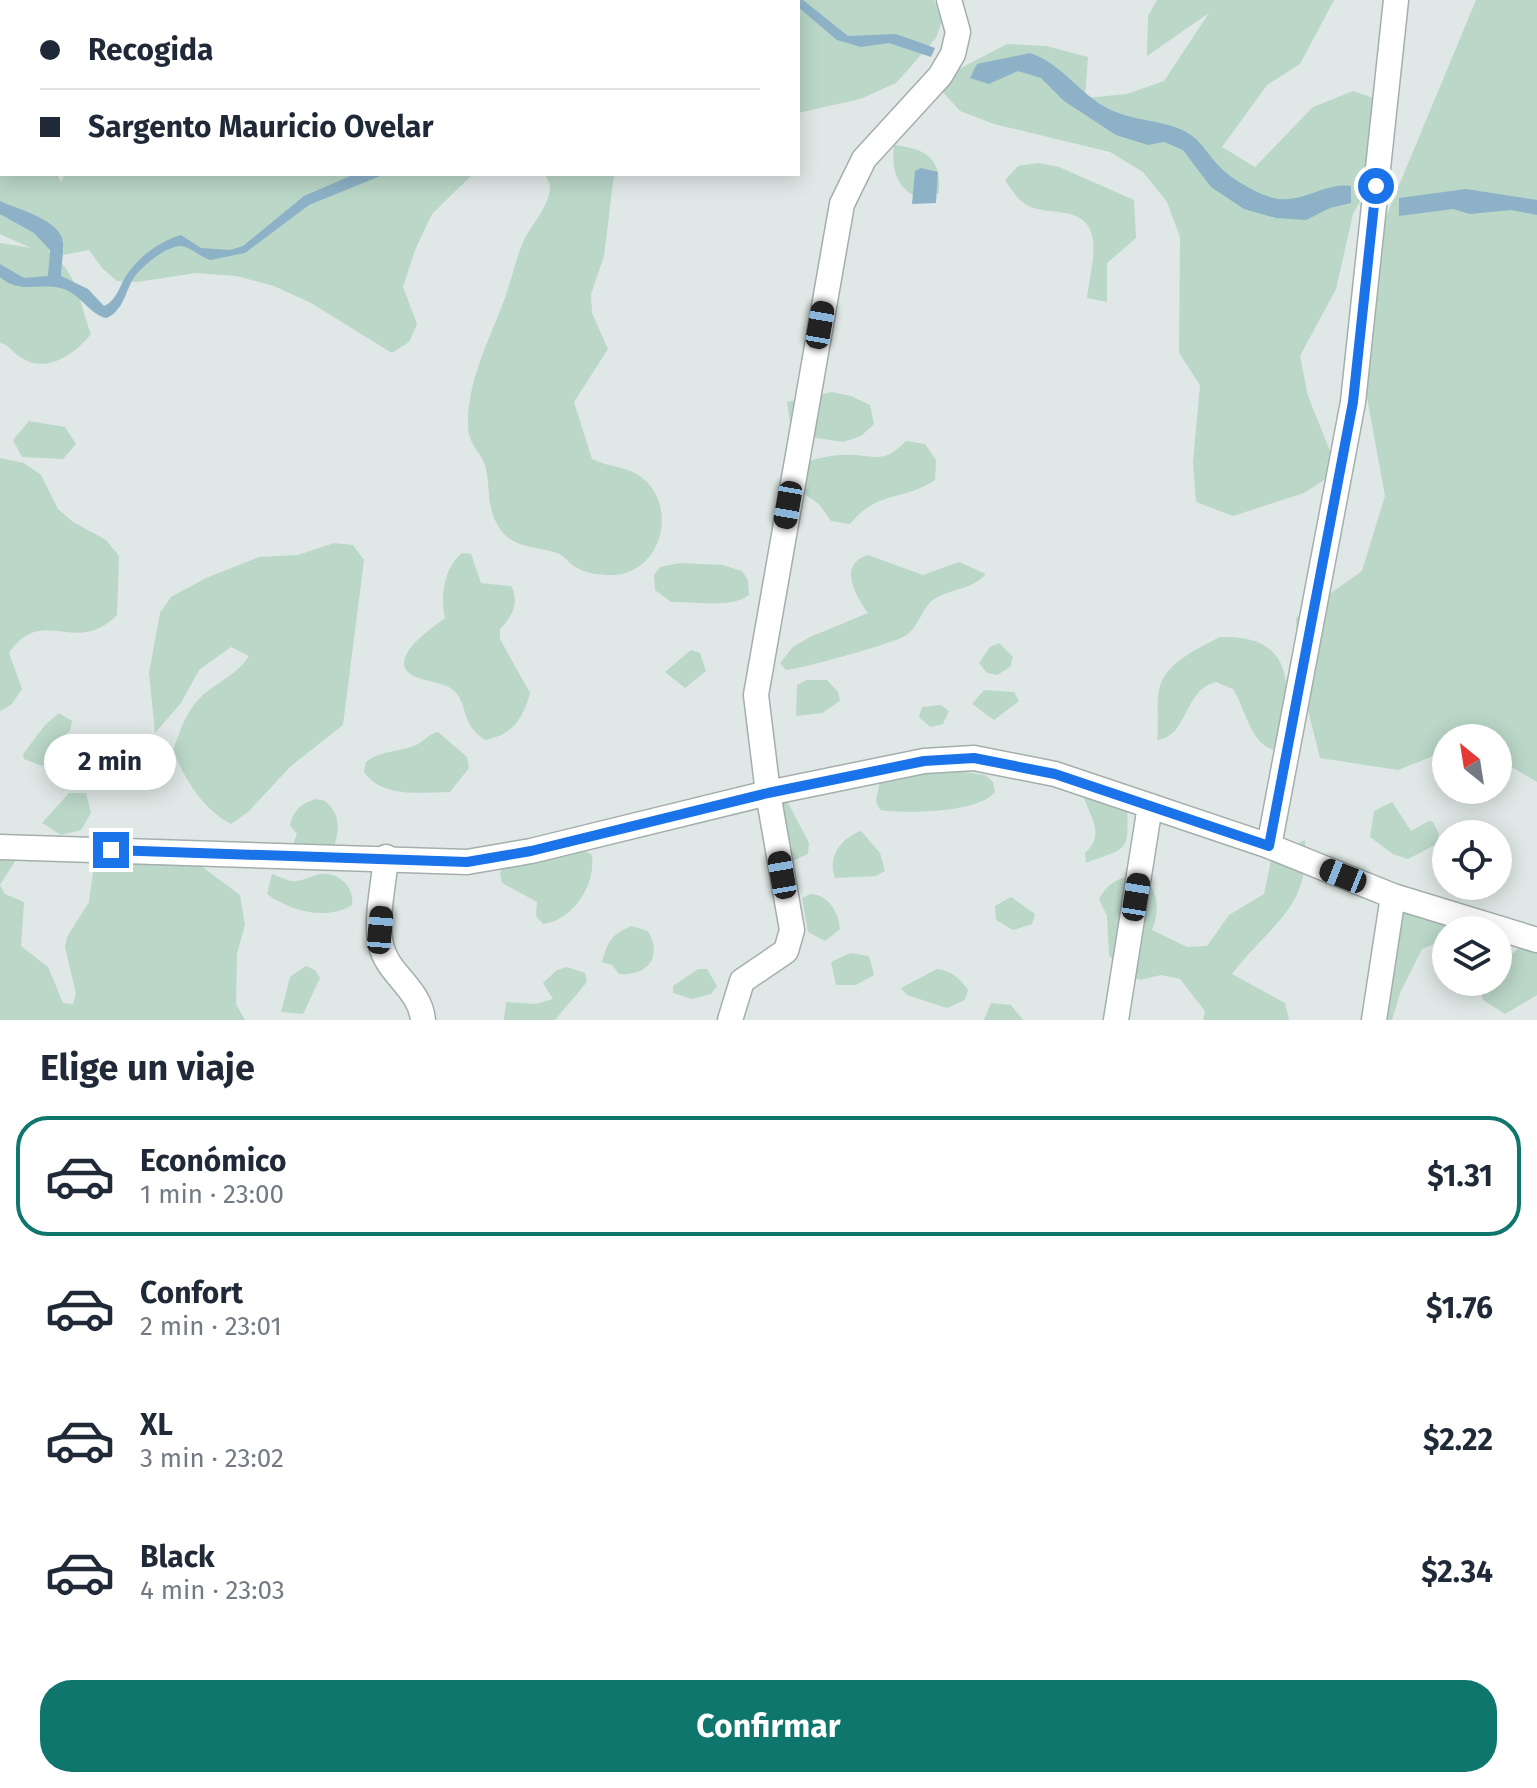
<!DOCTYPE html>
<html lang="es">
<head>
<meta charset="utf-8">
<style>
  body { margin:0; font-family:"Fira Sans",sans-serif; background:#f6f6f7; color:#1f2937; height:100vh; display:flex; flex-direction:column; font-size:30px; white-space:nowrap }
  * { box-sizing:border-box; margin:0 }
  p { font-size:26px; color:#747a83 }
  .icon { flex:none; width:44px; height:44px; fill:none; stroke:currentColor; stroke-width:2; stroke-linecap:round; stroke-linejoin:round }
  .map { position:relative; height:1020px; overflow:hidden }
  .drawer { display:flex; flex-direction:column; background:#fff; flex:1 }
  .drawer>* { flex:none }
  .hud { position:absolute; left:0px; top:0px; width:800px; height:176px; box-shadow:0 4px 20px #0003; display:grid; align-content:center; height:176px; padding:0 40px; background:#fff }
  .needle { width:52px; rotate:330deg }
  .buttons { position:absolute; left:1432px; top:724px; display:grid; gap:16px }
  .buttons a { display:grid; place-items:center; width:80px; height:80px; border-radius:50%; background:#fff; box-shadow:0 4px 20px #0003; font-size:40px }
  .end { position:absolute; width:36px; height:36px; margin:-18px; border:10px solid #1a73e8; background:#fff; box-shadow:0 0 0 4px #fff }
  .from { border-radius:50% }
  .bubble { position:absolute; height:56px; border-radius:28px; background:#fff; box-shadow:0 4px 20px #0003; font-size:26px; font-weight:700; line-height:56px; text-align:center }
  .car { position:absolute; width:24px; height:48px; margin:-24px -12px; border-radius:10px; box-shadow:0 0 6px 2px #0007; background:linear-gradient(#222 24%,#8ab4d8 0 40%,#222 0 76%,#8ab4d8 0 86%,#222 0) }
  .hud b { display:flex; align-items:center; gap:28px; height:76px; font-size:30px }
  .hud b+b { border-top:2px solid #e0e1e3 }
  .hud i { width:20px; height:20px; background:#1f2937 }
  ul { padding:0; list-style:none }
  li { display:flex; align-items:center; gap:24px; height:120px; margin:0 16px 12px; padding:0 24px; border:4px solid transparent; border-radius:32px }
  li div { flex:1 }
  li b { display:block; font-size:30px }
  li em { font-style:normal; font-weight:700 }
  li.current { border-color:#0f766e }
  li>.icon { width:72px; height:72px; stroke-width:1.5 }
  h2 { padding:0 40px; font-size:36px; line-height:96px }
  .primary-button { display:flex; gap:16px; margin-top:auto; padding:16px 40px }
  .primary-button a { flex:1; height:92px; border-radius:32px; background:#0f766e; color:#fff; font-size:32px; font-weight:700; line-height:92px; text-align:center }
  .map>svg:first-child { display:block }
  .green { fill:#bad7c8 }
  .water { fill:#8db2c7 }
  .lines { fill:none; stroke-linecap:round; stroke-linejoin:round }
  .minor-casing { stroke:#a3afad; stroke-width:27 }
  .minor { stroke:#fff; stroke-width:24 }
  .route { stroke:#1a73e8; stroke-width:10 }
</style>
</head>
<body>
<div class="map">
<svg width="1537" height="1020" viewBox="0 0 1537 1020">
  <rect width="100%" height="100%" fill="#dfe8e6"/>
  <g class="green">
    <path d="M 453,0 L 934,0 L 942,21 L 936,38 L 896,83 L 860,99 L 798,113 L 798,2 L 450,2 Z"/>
    <path d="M 1157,0 L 1334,0 L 1300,64 L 1267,85 L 1222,147 L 1255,167 L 1313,107 L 1353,91 L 1394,105 L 1392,145 L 1353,214 L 1336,289 L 1300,356 L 1308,396 L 1338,471 L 1304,493 L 1233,516 L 1196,502 L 1193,462 L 1200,385 L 1179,353 L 1180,237 L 1167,202 L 1143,172 L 1110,152 L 994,124 L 960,111 L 934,82 L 1007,44 L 1046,46 L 1088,57 L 1085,98 L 1127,94 L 1164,81 L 1209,13 L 1147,56 L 1148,16 Z"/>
    <path d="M 1476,0 L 1537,0 L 1537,782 L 1498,759 L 1498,738 L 1446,738 L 1446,751 L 1398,770 L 1320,758 L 1300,677 L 1296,618 L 1362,571 L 1385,496 L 1356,337 L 1368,260 Z"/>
    <path d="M 0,52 L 2,174 L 57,174 L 61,182 L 65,174 L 473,174 L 432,214 L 415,250 L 403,287 L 417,324 L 409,342 L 392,353 L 311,303 L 274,286 L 236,276 L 196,273 L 137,282 L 117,281 L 102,268 L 89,250 L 63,255 L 64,247 L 49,250 L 49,253 C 77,269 80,306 91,334 C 75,354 46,375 20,357 C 12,352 10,345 0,343 L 0,243 L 31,248 L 0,234 Z"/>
    <path d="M 894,145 C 927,149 941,158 939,193 L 922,200 C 897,189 891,172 894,145 Z"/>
    <path d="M 1038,163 L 1059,167 L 1134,200 L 1136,238 L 1107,263 L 1107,302 L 1087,298 C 1089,281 1095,258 1093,240 C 1088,205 1054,216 1031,207 C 1019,203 1012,190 1005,180 L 1018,166 Z"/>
    <path d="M 545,174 L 614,174 L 604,256 L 591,294 L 592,313 L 608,349 L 574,402 L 592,459 C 610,468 631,466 646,481 C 678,513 659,574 612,575 C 598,575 582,573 571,564 C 567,560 563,555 557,553 C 532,545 510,550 496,522 C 487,505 490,487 486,469 C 483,452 468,447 468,425 C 467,383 488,342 503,303 C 511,283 515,260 524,240 C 532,224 551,204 550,185 C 549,181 546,178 545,174 Z"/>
    <path d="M 832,392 L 851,396 L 870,405 L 874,424 L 861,436 L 843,442 L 804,436 L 790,422 L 787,402 Z"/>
    <path d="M 29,421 L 65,427 L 76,444 L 63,459 L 22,457 L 13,440 Z"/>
    <path d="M 906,441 L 925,444 L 936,460 L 935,480 C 902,502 879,489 850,524 L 831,521 L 819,504 L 803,493 L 797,466 C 815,458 834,454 854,455 C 881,457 884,462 906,441 Z"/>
    <path d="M 0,458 L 24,463 L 41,475 L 58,509 L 73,522 L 106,540 L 119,556 L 117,615 C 73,658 44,603 9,653 L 22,689 L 11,705 L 0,711 Z"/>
    <path d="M 334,543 L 353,545 L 364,560 L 343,725 L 291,766 L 248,812 L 231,824 C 204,810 184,779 173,750 C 180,732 185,713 200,698 C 216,682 236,676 249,656 L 231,647 L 199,670 L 181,703 L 155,733 L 149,673 L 160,613 L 171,597 L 206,578 L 259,557 L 298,555 Z"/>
    <path d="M 462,553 L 471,554 L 481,583 L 511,586 C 520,602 512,617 500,629 L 500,639 L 530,693 C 523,718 513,735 485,740 C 459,723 469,702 452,689 C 442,682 428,682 416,677 C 381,662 432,628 445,618 C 440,597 444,567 462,553 Z"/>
    <path d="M 868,555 L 923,575 L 959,562 L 986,574 C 971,590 954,588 936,598 C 922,605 920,627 905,636 C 894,643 801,669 786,670 L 780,663 L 793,647 L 810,637 L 868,613 C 856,596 837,564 868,555 Z"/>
    <path d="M 680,563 L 723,565 L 742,571 L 748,580 L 749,595 C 731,609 693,601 671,602 L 655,590 L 654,575 L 660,567 Z"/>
    <path d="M 1220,637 C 1300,634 1289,693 1282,751 C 1251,751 1247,711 1233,689 L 1216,682 C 1183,690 1189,736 1157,740 C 1159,725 1156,702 1159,690 C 1164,663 1199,648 1220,637 Z"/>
    <path d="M 999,643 L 1013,657 L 1010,667 L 997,675 L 987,673 L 979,663 L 990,647 Z"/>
    <path d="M 691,650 L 700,653 L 706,671 L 685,688 L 665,672 Z"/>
    <path d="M 807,680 L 827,680 L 838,692 L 840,701 L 822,713 L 796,716 L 797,685 Z"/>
    <path d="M 984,690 L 1014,692 L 1019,701 L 994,720 L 972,704 Z"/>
    <path d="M 941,705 L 949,711 L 943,724 L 930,727 L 919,717 L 922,707 Z"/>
    <path d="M 59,713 L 72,721 L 70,731 L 58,741 L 60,755 L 42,766 L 24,759 L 23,754 L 45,725 Z"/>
    <path d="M 438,732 L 467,757 L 469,768 L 450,792 C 422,792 383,799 364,772 L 366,762 C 383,749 398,753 416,745 C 425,741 428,734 438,732 Z"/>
    <path d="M 99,743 C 112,742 133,751 139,763 C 130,780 110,771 95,764 Z"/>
    <path d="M 918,765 L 985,775 L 993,782 L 995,792 C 978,813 906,814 880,810 L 876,801 L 882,770 Z"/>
    <path d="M 1082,791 L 1127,809 C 1129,854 1127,847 1086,863 L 1085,853 C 1108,833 1087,814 1082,791 Z"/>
    <path d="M 69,793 L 86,793 L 91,813 L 81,830 L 61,835 L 42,823 Z"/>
    <path d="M 316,799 L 325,801 C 340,813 340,829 334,847 L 289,855 L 297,834 L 290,825 C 293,811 301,803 316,799 Z"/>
    <path d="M 787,801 L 809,843 L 808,854 L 790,862 L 777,802 Z"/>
    <path d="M 1392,802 L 1411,831 L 1429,821 L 1433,822 L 1439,834 L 1437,844 L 1408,859 L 1393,854 L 1370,837 L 1374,811 Z"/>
    <path d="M 861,831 L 880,853 L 885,871 L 876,876 L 835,878 C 827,857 841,838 861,831 Z"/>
    <path d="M 1305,840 C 1311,909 1268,926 1232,974 L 1285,1003 L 1289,1020 L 1203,1020 L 1205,1011 L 1180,979 L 1161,975 L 1140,980 L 1122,972 L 1109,955 L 1107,916 L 1099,899 C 1111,879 1122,876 1144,877 C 1159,895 1160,908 1152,930 L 1187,947 L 1207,946 L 1229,915 L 1264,894 L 1272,856 Z"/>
    <path d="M 0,847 L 17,858 L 0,885 L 5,894 L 24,902 L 21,946 L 48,967 L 63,1003 L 73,1004 L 76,994 L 65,947 L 67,937 L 89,902 L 93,872 L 107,859 L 189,857 L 240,895 L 245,925 L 237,953 L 236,1004 L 245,1020 L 0,1020 Z"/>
    <path d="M 584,850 L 592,855 C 596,885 573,920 543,924 L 536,916 L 537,902 L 502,883 L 500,873 L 504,864 Z"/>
    <path d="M 272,874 C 280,877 289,882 296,881 C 305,880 313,875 321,874 C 339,872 355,888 352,905 C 327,921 290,911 267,894 Z"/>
    <path d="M 811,894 C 829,895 838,912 840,929 L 825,941 L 808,932 L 802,898 Z"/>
    <path d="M 1011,897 L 1035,914 L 1032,924 L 1013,930 L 996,920 L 995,906 Z"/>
    <path d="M 1415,908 L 1430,921 L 1451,925 L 1456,930 L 1446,930 L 1446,939 L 1422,949 L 1400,993 L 1392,1020 L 1367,1020 L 1395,910 Z"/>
    <path d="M 631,926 L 648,931 C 663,957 648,976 619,974 L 612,965 L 602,962 C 608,941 611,935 631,926 Z"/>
    <path d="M 1522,945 L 1537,949 L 1537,995 L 1505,1014 L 1483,1000 L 1481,991 L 1486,982 L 1498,982 L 1498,966 Z"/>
    <path d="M 850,953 L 869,956 L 874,975 L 856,985 L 836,985 L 831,962 Z"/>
    <path d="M 306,966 L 315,970 L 320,978 L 303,1014 L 281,1012 L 290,977 Z"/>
    <path d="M 567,967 L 585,973 L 587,982 L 555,1020 L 504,1020 L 506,1002 L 536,1004 L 553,999 L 543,983 L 557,970 Z"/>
    <path d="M 698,969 L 707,969 L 717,986 L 711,994 L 692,999 L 673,993 L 673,986 Z"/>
    <path d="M 937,969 C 951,971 960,978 968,990 L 965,1000 L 947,1008 L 907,995 L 901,988 Z"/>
    <path d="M 991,1003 L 1011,1005 L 1023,1020 L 984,1020 Z"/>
  </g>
  <g class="water">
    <path d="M 785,0 L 803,0 L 848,36 L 896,34 L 935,48 L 931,57 L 889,43 L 861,47 L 837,40 L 798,7 L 798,2 Z"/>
    <path d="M 1030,53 C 1062,64 1077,91 1105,107 C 1133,123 1166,118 1191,135 C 1204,144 1209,157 1220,167 C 1231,179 1258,194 1273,198 C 1301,205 1324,182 1351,186 L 1351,203 L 1330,208 L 1306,220 L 1276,218 L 1244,209 L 1211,187 L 1183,150 L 1164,142 L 1148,145 L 1116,135 L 1064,101 L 1041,78 L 1018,71 L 989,84 L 970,78 L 977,64 Z"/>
    <path d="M 921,168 L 938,172 L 936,203 L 912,204 L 915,171 Z"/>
    <path d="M 355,174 L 385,174 L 309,205 L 245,253 L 210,260 C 201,257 191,248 182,246 C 167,245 144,265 135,276 C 125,290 125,309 107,318 C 90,316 80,292 60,288 C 39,283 19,294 0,277 L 0,264 L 24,278 L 48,276 L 50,250 L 34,233 L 0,214 L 0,201 C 17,209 62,220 63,243 C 64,254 61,265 61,276 L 88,289 L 104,306 C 117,300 119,287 126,276 C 138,257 160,241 181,235 L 201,248 L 230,250 L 243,246 L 304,196 Z"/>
    <path d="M 1466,189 L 1537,200 L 1537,215 L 1511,210 L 1470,214 L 1453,209 L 1399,216 L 1399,198 Z"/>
  </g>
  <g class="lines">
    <g class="minor-casing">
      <g id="minor">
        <path d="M 1269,846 L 1353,402 L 1396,0"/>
        <path d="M 0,847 L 467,862 L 531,851 L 768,793 L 924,761 L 974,758 L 1055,774 L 1269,846 L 1393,896 L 1537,940"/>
        <path d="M 386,857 C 384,884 375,919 381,945 C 387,974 420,988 423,1020"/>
        <path d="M 730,1020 L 742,981 L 786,951 L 792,930 L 768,793 L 756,695 L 842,204 L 864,159 L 940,76 L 953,54 L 958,32 L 949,0"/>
        <path d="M 1116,1020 L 1150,806"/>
        <path d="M 1374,1020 L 1393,896"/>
      </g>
    </g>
    <use href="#minor" class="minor"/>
  </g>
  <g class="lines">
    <path class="route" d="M 111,850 L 467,862 L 531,851 L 768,793 L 924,761 L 974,758 L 1055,774 L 1269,846 L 1353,402 L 1376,186"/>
  </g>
</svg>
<div class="buttons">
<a><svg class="needle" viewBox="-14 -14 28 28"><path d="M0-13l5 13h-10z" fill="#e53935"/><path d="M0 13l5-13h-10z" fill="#747a83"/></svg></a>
<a><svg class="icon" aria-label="locate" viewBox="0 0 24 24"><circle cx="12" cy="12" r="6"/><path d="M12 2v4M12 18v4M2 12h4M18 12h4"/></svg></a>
<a><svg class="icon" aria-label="layers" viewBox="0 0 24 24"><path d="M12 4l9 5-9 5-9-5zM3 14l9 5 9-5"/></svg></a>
</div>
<i class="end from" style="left:1376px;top:186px"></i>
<i class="end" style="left:111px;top:850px"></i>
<div class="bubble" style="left:44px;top:734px;width:132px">2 min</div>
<i class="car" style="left:820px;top:325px;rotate:10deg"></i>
<i class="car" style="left:788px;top:505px;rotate:190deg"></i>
<i class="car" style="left:782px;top:875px;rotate:350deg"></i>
<i class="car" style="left:1343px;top:876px;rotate:292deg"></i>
<i class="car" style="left:1136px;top:897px;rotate:9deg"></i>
<i class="car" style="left:380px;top:930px;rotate:5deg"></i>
<div class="hud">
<b><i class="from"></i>Recogida</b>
<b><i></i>Sargento Mauricio Ovelar</b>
</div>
</div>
<section class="drawer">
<h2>Elige un viaje</h2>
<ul>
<li class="current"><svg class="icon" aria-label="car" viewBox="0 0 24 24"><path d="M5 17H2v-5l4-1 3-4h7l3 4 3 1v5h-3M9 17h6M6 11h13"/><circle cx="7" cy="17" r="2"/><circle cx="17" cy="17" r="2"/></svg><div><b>Económico</b><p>1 min · 23:00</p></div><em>$1.31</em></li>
<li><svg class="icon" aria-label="car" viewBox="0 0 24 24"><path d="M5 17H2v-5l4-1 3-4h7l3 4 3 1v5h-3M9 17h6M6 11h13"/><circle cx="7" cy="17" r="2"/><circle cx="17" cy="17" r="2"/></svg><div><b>Confort</b><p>2 min · 23:01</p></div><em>$1.76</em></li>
<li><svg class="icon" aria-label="car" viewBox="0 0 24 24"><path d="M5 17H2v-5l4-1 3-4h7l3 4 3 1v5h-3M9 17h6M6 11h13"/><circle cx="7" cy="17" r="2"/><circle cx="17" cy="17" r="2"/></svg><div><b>XL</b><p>3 min · 23:02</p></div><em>$2.22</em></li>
<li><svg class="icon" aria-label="car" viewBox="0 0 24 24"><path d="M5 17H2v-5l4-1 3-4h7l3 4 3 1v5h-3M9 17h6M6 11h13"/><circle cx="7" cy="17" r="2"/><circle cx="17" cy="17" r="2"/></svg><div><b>Black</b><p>4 min · 23:03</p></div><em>$2.34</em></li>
</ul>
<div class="primary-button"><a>Confirmar</a></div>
</section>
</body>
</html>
